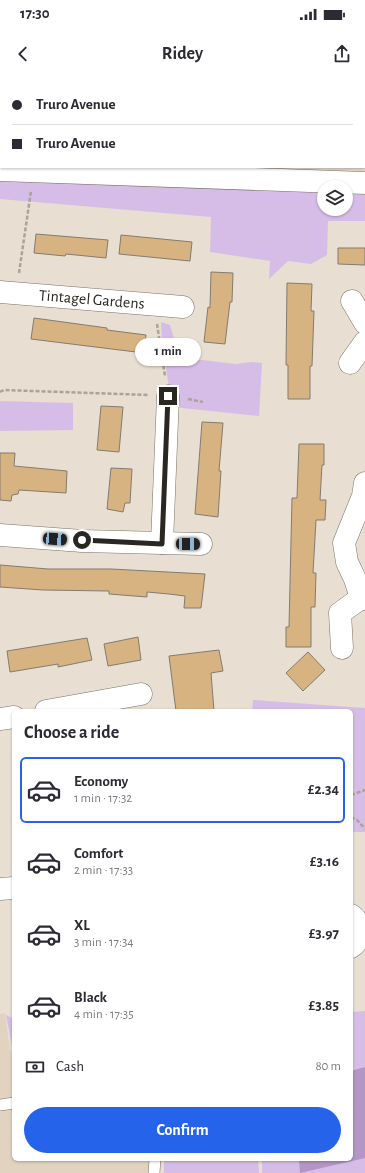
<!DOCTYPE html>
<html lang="en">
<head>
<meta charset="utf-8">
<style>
  body { margin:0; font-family:"Alegreya Sans",sans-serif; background:#f7f7f7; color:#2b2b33; height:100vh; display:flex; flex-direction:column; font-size:15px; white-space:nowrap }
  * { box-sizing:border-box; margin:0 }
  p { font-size:13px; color:#7c7c81 }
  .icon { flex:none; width:22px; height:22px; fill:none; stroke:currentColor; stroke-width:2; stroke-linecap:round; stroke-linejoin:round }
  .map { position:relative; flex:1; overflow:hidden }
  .panel { position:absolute; left:12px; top:629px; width:341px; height:452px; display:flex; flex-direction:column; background:#fff; border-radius:6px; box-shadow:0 1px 3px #0004 }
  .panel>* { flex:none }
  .banner { position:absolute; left:0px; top:0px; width:365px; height:88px; box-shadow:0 1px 3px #0004; display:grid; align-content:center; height:88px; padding:0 12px; background:#fff }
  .buttons { position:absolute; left:317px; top:100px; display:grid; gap:8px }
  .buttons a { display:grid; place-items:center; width:36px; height:36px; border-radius:50%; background:#fff; box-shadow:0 1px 3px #0004; font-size:20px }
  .end { position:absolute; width:18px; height:18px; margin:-9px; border:5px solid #2a2622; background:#fff; box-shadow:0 0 0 2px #fff }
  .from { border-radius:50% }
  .bubble { position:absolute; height:28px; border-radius:14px; background:#fff; box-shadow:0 1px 3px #0004; font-size:13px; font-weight:700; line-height:28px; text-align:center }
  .car { position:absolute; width:12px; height:24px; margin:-12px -6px; border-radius:5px; box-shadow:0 0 3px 1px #0007; background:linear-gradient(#222 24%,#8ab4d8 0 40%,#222 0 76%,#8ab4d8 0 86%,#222 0) }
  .banner b { display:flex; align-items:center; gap:14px; height:38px; font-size:15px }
  .banner b+b { border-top:1px solid #e1e1e2 }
  .banner i { width:10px; height:10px; background:#2b2b33 }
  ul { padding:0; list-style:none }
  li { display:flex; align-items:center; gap:12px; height:66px; margin:0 8px 6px; padding:0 4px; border:2px solid transparent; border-radius:6px }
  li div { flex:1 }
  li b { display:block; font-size:15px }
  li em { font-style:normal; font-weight:700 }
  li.current { border-color:#2563eb }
  li>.icon { width:36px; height:36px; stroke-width:1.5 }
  h2 { padding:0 12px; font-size:18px; line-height:48px }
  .pay { display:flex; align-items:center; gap:10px; height:44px; padding:0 12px; font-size:15px }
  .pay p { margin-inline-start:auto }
  .action { display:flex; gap:8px; margin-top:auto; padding:8px 12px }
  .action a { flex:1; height:46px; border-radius:24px; background:#2563eb; color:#fff; font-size:16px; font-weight:700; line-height:46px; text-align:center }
  .status { display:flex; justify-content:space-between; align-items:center; height:28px; padding:0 20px; background:#fff; direction:ltr }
  .status svg { height:11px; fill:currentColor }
  header { display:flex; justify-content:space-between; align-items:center; height:52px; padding:0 12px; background:#fff; font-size:18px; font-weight:700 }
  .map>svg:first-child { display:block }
  .built { fill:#e1d3c0 }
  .green { fill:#d6bde7 }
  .forest { fill:#b395c6 }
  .building { fill:#d8b382; stroke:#837b70 }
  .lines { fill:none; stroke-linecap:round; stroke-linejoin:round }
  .lane-casing { stroke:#797166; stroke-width:12 }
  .street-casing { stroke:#797166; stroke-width:23 }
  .secondary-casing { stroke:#797166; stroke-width:23 }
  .path { stroke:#aba399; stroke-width:2.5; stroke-dasharray:4 2; stroke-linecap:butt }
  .lane { stroke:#fff; stroke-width:11 }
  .street { stroke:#fff; stroke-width:22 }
  .secondary { stroke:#fff; stroke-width:22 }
  .route { stroke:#2a2622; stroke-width:5 }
  .labels { text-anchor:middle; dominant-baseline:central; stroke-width:3; stroke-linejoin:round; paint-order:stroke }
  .street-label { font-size:16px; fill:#2a2622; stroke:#f5ebdf }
</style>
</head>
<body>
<div class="status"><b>17:30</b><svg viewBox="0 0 49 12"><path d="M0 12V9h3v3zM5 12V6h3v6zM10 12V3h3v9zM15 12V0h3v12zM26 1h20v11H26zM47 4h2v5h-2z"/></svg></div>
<header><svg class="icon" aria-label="back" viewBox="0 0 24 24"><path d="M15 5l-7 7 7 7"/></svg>Ridey<svg class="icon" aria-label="share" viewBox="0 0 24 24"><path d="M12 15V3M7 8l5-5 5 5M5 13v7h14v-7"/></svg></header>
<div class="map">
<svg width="365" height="1093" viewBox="0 0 365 1093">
  <rect width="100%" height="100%" fill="#e8ded2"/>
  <path class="built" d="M 5,933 L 10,971 L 14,971 L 14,1079 L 161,1079 L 160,1093 L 0,1093 L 0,934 Z"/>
  <g class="green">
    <path d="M 0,96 L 324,110 L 324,129 L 346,129 L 346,111 L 365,112 L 365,141 L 328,141 L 327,175 L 311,184 L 288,181 L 269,199 L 270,181 L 210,172 L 211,137 L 0,119 Z"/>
    <path d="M 161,242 L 170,245 L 176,265 L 193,279 L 236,284 L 251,282 L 262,283 L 259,336 L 172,327 L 162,262 Z"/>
    <path d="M 0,321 L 73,323 L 73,350 L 0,351 Z"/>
    <path d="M 253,620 L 365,628 L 365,752 L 351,752 L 351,631 L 252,631 Z"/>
    <path d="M 365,931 L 365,1093 L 262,1093 L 262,1079 L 351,1079 L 351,932 Z"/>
    <path d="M 6,935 L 14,939 L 14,971 L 13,971 Z"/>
    <path d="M 164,1079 L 258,1079 L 259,1093 L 164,1093 Z"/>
  </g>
  <path class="forest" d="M 365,987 L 365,1078 L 300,1093 L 299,1079 L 351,1079 L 351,991 Z"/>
  <g class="building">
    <path d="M 36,154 L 108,160 L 106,178 L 66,174 L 65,176 L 34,173 Z"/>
    <path d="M 121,155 L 192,162 L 190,181 L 119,174 Z"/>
    <path d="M 338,168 L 365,168 L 365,185 L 338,184 Z"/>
    <path d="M 211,192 L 233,193 L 232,222 L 230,222 L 225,264 L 204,262 L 208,227 L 210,228 Z"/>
    <path d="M 287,203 L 312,204 L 311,231 L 314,231 L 312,286 L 310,286 L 310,319 L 288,319 L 288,285 L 286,285 Z"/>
    <path d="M 34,238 L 107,248 L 107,250 L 146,255 L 144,273 L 31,259 Z"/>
    <path d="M 101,326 L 123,327 L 119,372 L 97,370 Z"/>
    <path d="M 202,342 L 223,343 L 219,391 L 221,391 L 218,437 L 195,434 Z"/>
    <path d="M 299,364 L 324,364 L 324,385 L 322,385 L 320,420 L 326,420 L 325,440 L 316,440 L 313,493 L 316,493 L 315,527 L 311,527 L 311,567 L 286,567 L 286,547 L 289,547 L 292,418 L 297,418 Z"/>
    <path d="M 0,373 L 15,373 L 14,386 L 67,391 L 66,413 L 19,410 L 18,414 L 12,415 L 11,421 L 0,420 Z"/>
    <path d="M 111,388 L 132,389 L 130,423 L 125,423 L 123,432 L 107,429 Z"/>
    <path d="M 0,485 L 48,489 L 111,489 L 205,494 L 201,528 L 184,528 L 185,516 L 169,514 L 147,512 L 147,517 L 109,514 L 109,511 L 43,510 L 0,507 Z"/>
    <path d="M 138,557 L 141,580 L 108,586 L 104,564 Z"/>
    <path d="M 87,558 L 92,580 L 58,587 L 58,584 L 10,592 L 7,571 Z"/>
    <path d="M 219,570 L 223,591 L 211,593 L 214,631 L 176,631 L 169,576 Z"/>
    <path d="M 308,572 L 325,590 L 303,611 L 286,593 Z"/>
  </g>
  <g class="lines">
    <g class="lane-casing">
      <g id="lane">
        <path d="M 0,1025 L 14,1023"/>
        <path d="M 154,1093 L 155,1079"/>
      </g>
    </g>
    <g class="street-casing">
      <g id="street">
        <path d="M 308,0 L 308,1"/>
        <path id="s1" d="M 0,212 L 183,227"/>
        <path d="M 352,221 L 365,243"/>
        <path d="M 350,283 L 365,262"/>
        <path d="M 365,403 L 363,416 L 344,463 L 347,482 L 355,499 L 361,518 L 365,519"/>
        <path d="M 0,455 L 82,461 L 162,463 L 168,316"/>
        <path d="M 162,463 L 201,464"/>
        <path d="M 342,568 L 340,533 L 361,518"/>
        <path d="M 46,631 L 141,614"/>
        <path d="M 0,639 L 14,637"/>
        <path d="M 0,809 L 14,808"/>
        <path d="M 351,835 C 362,843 363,860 351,867"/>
      </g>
    </g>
    <g class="secondary-casing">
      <path id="secondary" d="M 0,90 L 365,103"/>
    </g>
    <g class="path">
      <path d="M 45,1 L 45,0"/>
      <path d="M 19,193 L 31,111"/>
      <path d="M 157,244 L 165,296"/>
      <path d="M 0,312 L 4,310 L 149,315"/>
      <path d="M 188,319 L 203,322"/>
      <path d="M 351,715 L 365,710"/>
      <path d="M 351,737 L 357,740 L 365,749"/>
    </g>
    <use href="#lane" class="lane"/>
    <use href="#street" class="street"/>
    <use href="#secondary" class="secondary"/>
  </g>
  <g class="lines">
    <path class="route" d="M 82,460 L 162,464 L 168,316"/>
  </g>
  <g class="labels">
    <g class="street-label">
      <text stroke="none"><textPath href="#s1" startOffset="92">Tintagel Gardens</textPath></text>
    </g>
  </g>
</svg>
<div class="buttons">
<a><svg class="icon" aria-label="layers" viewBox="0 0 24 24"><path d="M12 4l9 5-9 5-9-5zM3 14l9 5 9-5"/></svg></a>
</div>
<i class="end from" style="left:82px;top:460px"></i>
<i class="end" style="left:168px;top:316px"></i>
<div class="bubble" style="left:135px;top:258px;width:66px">1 min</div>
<i class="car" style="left:55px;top:459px;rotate:94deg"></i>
<i class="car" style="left:188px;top:464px;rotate:91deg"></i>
<div class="banner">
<b><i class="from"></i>Truro Avenue</b>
<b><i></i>Truro Avenue</b>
</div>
<section class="panel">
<h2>Choose a ride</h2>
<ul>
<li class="current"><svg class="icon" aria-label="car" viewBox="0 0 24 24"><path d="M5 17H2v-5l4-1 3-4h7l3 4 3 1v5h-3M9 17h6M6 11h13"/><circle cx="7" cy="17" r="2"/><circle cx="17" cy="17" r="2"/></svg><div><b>Economy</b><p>1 min · 17:32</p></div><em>£2.34</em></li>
<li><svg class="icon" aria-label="car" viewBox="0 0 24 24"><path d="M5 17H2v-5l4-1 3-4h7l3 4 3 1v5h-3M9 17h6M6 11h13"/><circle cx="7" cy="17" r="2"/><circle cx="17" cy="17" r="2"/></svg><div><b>Comfort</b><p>2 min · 17:33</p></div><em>£3.16</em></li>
<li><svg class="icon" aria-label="car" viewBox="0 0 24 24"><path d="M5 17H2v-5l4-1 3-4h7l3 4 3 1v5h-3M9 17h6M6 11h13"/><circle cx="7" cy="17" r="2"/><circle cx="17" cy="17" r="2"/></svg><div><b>XL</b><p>3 min · 17:34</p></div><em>£3.97</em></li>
<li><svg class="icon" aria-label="car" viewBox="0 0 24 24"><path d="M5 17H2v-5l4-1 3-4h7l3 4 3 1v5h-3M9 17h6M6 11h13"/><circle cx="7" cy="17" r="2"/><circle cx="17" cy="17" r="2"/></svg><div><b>Black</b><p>4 min · 17:35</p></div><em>£3.85</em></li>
</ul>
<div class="pay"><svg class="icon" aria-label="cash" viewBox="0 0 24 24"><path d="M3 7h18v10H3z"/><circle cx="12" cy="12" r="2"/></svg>Cash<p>80 m</p></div>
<div class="action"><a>Confirm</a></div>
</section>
</div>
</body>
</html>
